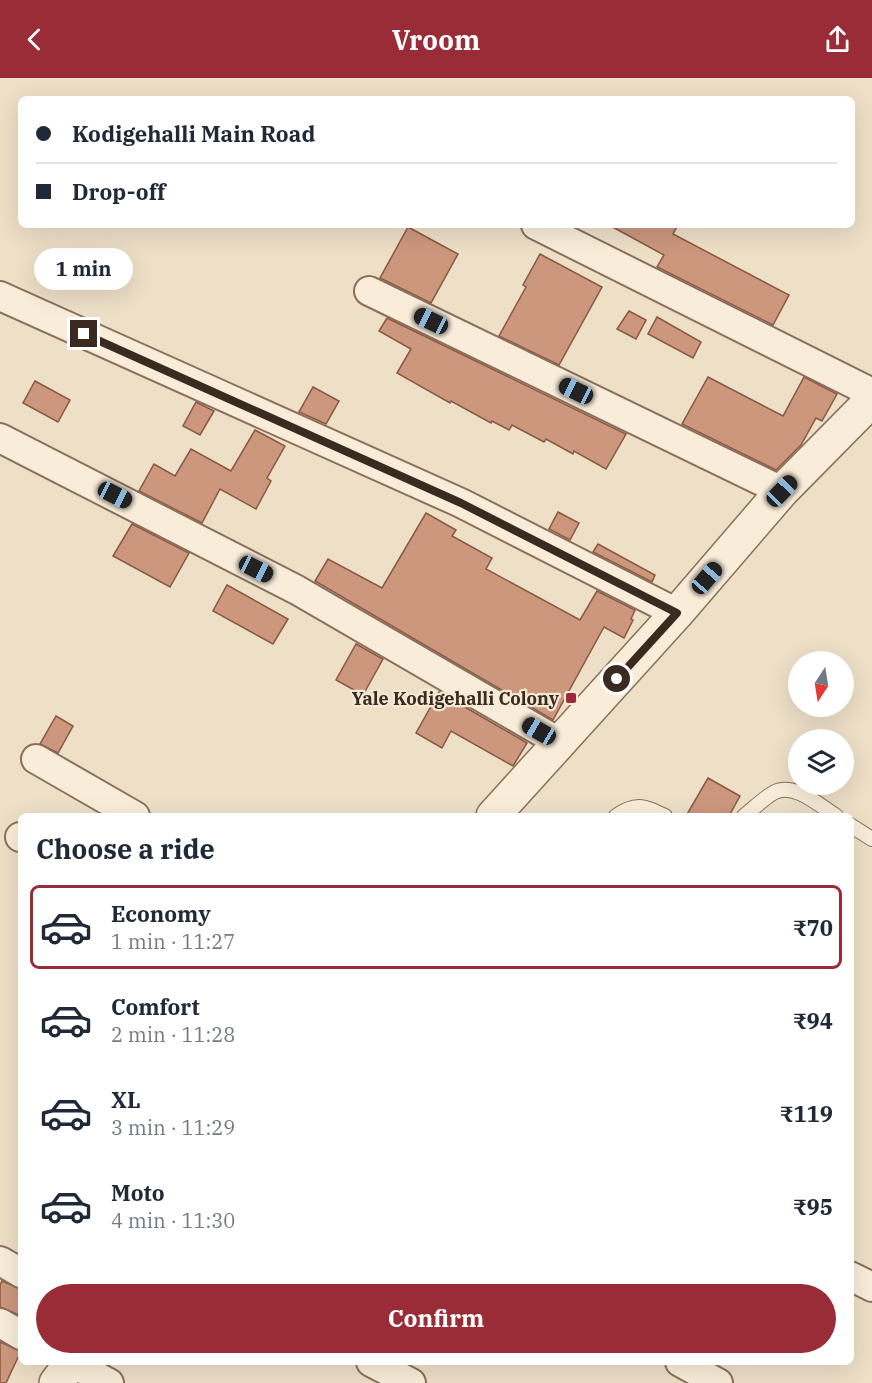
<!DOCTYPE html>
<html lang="en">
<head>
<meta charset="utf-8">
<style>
  body { margin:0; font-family:"IBM Plex Serif",serif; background:#f6f6f7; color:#1f2937; height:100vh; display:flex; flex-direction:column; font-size:22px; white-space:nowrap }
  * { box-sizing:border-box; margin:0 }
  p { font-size:20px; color:#747a83 }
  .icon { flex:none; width:33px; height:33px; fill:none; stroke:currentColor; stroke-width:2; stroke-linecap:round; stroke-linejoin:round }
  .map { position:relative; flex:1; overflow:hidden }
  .details { position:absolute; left:18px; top:735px; width:836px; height:552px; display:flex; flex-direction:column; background:#fff; border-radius:9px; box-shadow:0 6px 24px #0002 }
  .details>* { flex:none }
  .hud { position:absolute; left:18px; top:18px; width:837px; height:132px; border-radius:9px; box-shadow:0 6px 24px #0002; display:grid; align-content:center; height:132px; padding:0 18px; background:#fff }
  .needle { width:39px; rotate:192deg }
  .buttons { position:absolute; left:788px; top:573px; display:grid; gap:12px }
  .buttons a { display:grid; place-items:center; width:66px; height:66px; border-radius:50%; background:#fff; box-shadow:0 6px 24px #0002; font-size:30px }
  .end { position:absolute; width:27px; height:27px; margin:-14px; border:8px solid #3a2a20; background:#fff; box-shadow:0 0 0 3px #fff }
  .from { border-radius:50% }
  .bubble { position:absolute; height:42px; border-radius:21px; background:#fff; box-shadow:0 6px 24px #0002; font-size:20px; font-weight:800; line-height:42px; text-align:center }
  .car { position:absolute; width:18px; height:36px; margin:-18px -9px; border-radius:8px; box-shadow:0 0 4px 2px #0007; background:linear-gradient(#222 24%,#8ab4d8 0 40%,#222 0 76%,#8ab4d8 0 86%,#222 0) }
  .hud b { display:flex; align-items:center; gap:21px; height:57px; font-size:22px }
  .hud b+b { border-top:2px solid #e0e1e3 }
  .hud i { width:15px; height:15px; background:#1f2937 }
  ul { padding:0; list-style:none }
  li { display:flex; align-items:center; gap:18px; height:84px; margin:0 12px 9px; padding:0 6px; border:3px solid transparent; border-radius:9px }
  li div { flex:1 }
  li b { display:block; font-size:22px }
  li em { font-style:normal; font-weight:800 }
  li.active { border-color:#992c37 }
  li>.icon { width:54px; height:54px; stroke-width:1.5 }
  h2 { padding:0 18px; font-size:27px; line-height:72px }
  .cta { display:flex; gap:12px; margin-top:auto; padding:12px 18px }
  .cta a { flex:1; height:69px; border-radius:36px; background:#992c37; color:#fff; font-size:24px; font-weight:800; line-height:69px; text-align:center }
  header { display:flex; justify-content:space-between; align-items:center; height:78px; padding:0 18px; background:#992c37; color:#fff; font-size:27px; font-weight:800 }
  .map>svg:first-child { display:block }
  .building { fill:#cc977d; stroke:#895842; stroke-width:1.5 }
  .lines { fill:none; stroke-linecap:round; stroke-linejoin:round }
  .service-casing { stroke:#8a705c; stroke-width:16 }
  .minor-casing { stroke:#8a705c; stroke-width:32 }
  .tertiary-casing { stroke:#8a705c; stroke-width:36 }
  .service { stroke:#f9edda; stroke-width:14 }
  .minor { stroke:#f9edda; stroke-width:28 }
  .tertiary { stroke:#f9edda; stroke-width:33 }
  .route { stroke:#3a2a20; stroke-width:8 }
  .poi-dot { fill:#992c37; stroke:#f6ead6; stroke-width:2 }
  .labels { text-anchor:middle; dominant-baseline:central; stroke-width:4.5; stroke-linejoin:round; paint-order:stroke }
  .poi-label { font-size:18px; font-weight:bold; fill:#3a2a20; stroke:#f6ead6; text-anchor:end }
</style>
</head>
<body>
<header><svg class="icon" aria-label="back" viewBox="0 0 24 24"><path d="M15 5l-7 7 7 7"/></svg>Vroom<svg class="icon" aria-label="share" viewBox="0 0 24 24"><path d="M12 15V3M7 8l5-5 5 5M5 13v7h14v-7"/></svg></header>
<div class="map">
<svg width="872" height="1305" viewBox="0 0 872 1305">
  <rect width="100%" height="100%" fill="#eedfc7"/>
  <g class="building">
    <path d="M 609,147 L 678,147 L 673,156 L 789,217 L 773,247 L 657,189 L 664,177 Z"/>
    <path d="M 408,149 L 458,176 L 431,225 L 380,200 Z"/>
    <path d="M 540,176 L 602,209 L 559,287 L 499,258 L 526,209 L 523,207 Z"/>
    <path d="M 629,233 L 646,242 L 636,261 L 617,251 Z"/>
    <path d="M 657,239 L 701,264 L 693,280 L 648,256 Z"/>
    <path d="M 387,240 L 626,356 L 606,391 L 574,373 L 573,376 L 546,361 L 544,364 L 512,347 L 509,352 L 492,343 L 491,345 L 451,323 L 450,325 L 397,295 L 411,271 L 379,253 Z"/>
    <path d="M 708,299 L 783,338 L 804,299 L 837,316 L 822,343 L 816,340 L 801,367 L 776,392 L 682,346 Z"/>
    <path d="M 35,303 L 70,322 L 58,344 L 23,325 Z"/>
    <path d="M 313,309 L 339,323 L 326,346 L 299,334 Z"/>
    <path d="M 196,324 L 214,333 L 200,357 L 183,348 Z"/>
    <path d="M 255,352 L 285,368 L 267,400 L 271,403 L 256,431 L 220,411 L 202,445 L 139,413 L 154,386 L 175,398 L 191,371 L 231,393 Z"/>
    <path d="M 558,434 L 579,445 L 570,462 L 549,451 Z"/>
    <path d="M 426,435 L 456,452 L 452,458 L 492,480 L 486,491 L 580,542 L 597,513 L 635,532 L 631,541 L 633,542 L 624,560 L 604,549 L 553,642 L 315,503 L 328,481 L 382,510 Z"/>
    <path d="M 132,446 L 189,475 L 170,509 L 113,478 Z"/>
    <path d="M 598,466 L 655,497 L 652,504 L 593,474 Z"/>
    <path d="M 227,507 L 288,541 L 273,566 L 213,533 Z"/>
    <path d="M 356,566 L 383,581 L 363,617 L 336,602 Z"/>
    <path d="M 439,614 L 527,665 L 513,688 L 451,653 L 442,670 L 416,655 Z"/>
    <path d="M 56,638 L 73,648 L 58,675 L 40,666 Z"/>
    <path d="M 708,700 L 740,718 L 729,738 L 686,738 Z"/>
    <path d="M 2,1203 L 21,1211 L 21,1238 L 0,1229 L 0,1207 Z"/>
    <path d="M 0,1264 L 21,1273 L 6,1305 L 0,1305 Z"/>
  </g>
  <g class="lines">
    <g class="service-casing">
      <g id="service">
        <path d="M 616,738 C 636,724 644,728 665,738"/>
        <path d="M 744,738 C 753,731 763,721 773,715 C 794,703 820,728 836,738"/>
        <path d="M 850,747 L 872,761"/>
      </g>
    </g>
    <g class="minor-casing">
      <g id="minor">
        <path d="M 536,147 L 872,315"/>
        <path d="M 369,213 L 782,413"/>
        <path d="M 0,218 L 461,425 L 677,535"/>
        <path d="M 0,360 L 297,512 L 559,664"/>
        <path d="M 36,681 L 135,738"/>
        <path d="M 20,759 L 21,759"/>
        <path d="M 0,1183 L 21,1195"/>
        <path d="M 850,1198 L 872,1209"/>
        <path d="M 0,1245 L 21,1257"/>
        <path d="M 70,1284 L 109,1305"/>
        <path d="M 371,1284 L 411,1305"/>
        <path d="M 680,1284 L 718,1305"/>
      </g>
    </g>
    <g class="tertiary-casing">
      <g id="tertiary">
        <path d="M 493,738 L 677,535 L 782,413 L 862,332 L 872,319"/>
        <path d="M 56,1305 L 72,1284"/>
      </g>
    </g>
    <use href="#service" class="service"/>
    <use href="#minor" class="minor"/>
    <use href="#tertiary" class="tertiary"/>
  </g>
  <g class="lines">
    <path class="route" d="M 84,256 L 461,425 L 677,535 L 617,601"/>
  </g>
  <rect class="poi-dot" x="565" y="614" width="12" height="12" rx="3"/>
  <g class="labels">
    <g class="poi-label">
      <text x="559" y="620">Yale Kodigehalli Colony</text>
    </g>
  </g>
</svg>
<div class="buttons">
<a><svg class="needle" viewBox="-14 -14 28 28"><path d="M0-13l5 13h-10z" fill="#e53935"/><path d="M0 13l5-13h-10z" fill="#747a83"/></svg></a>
<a><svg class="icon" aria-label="layers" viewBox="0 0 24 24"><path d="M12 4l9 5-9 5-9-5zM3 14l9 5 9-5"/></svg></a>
</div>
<i class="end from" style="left:617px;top:601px"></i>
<i class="end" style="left:84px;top:256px"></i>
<div class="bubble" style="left:34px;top:170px;width:99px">1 min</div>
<i class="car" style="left:431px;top:243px;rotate:296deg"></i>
<i class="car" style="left:576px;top:313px;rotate:296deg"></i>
<i class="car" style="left:782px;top:413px;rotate:44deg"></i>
<i class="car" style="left:115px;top:417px;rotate:117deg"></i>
<i class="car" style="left:256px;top:491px;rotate:117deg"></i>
<i class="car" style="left:707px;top:500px;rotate:41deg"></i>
<i class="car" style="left:539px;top:653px;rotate:300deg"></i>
<div class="hud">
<b><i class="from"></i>Kodigehalli Main Road</b>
<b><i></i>Drop-off</b>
</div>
<section class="details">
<h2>Choose a ride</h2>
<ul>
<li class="active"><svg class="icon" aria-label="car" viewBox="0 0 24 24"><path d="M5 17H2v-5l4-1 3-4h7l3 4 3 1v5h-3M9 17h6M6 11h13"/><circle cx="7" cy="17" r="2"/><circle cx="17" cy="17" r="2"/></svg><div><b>Economy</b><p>1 min · 11:27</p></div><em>₹70</em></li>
<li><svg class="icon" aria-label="car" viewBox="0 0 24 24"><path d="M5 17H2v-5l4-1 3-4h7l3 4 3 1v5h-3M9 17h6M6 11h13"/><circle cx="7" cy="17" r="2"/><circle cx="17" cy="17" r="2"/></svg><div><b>Comfort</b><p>2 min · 11:28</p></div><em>₹94</em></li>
<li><svg class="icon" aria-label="car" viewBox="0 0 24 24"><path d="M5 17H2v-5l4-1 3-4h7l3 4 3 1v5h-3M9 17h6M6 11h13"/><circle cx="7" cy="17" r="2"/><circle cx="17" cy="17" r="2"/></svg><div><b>XL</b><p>3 min · 11:29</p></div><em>₹119</em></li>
<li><svg class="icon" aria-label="car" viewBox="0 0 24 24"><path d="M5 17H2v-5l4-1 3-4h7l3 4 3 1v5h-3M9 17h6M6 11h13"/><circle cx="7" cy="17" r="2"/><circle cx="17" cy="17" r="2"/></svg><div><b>Moto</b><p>4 min · 11:30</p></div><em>₹95</em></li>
</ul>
<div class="cta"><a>Confirm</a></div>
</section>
</div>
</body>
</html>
